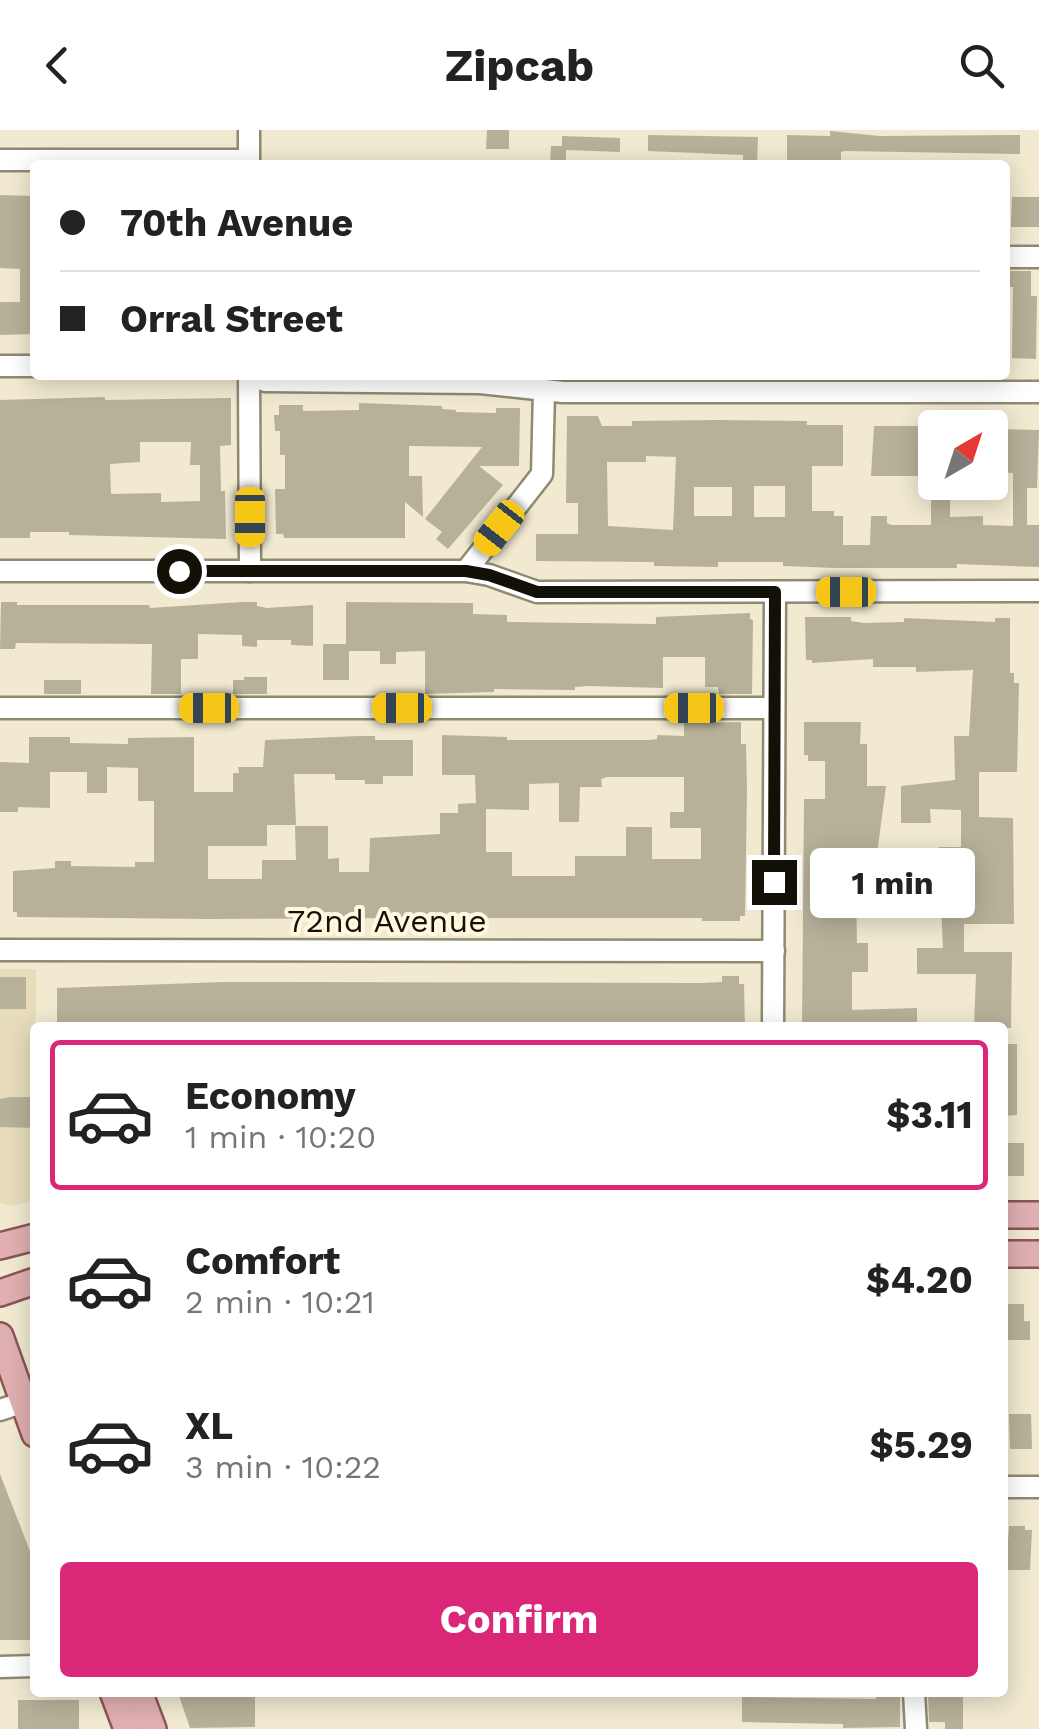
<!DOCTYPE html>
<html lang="en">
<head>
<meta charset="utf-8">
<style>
  body { margin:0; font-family:"Work Sans",sans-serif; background:#f2f2f2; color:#222; height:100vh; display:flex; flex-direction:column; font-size:38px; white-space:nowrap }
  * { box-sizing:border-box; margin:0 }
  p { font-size:32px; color:#767676 }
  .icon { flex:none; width:55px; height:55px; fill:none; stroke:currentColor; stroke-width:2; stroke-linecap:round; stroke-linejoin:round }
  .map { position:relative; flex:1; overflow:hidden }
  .side { position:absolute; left:30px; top:892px; width:978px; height:675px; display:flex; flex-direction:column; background:#fff; border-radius:10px; box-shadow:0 5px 25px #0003 }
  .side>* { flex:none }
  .banner { position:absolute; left:30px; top:30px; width:980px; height:220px; border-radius:10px; box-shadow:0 5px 25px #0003; display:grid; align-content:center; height:220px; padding:0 30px; background:#fff }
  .needle { width:65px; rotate:39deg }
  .tools { position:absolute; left:918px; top:280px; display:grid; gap:20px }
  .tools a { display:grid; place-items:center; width:90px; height:90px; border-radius:10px; background:#fff; box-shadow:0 5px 25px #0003; font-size:50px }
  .end { position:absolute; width:45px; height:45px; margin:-22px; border:12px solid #121007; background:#fff; box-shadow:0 0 0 5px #fff }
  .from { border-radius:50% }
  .bubble { position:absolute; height:70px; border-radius:10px; background:#fff; box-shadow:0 5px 25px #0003; font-size:32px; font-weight:700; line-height:70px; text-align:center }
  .car { position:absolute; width:30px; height:60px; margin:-30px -15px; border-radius:12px; box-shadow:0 0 8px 2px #0007; background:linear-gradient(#f5c518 24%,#345 0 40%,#f5c518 0 76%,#345 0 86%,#f5c518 0) }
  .banner b { display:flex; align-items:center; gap:35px; height:95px; font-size:38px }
  .banner b+b { border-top:2px solid #e0e0e0 }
  .banner i { width:25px; height:25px; background:#222 }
  ul { padding:18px 0 0; list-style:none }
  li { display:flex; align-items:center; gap:30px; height:150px; margin:0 20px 15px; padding:0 10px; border:5px solid transparent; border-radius:10px }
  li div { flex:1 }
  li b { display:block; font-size:38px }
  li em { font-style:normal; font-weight:700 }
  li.active { border-color:#db2777 }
  li>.icon { width:90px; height:90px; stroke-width:1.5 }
  .cta { display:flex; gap:20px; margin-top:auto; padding:20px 30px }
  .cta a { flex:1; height:115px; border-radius:10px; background:#db2777; color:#fff; font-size:40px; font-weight:700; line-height:115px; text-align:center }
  header { display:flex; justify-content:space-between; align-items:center; height:130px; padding:0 30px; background:#fff; font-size:45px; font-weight:700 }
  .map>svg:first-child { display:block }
  .built { fill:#e7ddbd }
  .building { fill:#b8b199; fill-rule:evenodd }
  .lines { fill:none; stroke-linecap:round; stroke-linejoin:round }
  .minor-casing { stroke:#908a73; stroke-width:25 }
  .major-casing { stroke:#8b5554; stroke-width:30 }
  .minor { stroke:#fff; stroke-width:20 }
  .major { stroke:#e0afb2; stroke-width:25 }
  .route { stroke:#121007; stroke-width:12 }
  .labels { text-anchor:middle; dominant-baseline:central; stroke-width:8; stroke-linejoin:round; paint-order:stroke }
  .street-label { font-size:32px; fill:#121007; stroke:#fff8de }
</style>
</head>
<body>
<header><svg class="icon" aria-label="back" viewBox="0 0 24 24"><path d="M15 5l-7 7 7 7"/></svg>Zipcab<svg class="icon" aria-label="search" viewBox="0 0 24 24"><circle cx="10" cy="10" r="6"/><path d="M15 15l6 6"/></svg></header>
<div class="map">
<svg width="1039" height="1599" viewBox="0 0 1039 1599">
  <rect width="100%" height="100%" fill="#f1ead1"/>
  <path class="built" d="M 0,839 L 36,839 L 35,1071 L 11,1076 L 0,1073 Z"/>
  <g class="building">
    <path d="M 487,0 L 509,0 L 509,19 L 486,19 Z"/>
    <path d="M 830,1 L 880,6 L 1020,5 L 1020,24 L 845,21 L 841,22 L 841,35 L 787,35 L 787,5 L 830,6 Z"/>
    <path d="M 648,5 L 758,7 L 757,35 L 743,35 L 743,25 L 648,21 Z"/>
    <path d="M 562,6 L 620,8 L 620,22 L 566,20 L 566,35 L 550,35 L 551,16 L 562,16 Z"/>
    <path d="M 0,65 L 35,66 L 35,204 L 0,205 L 0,172 L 20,172 L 20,139 L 0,138 Z"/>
    <path d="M 1012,67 L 1039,67 L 1039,97 L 1011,97 Z"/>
    <path d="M 1005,141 L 1031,141 L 1031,166 L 1037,166 L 1036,229 L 1012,228 L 1013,157 L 1005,157 Z"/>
    <path d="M 105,267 L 105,270 L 231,268 L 231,315 L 220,316 L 221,361 L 225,361 L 226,409 L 69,405 L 69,402 L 30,402 L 30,408 L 0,408 L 0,270 ZM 140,312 L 191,312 L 190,335 L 200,335 L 200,371 L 161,372 L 161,363 L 111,364 L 110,334 L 140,332 Z"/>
    <path d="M 359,273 L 442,276 L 442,279 L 456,280 L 456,282 L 496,283 L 496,278 L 520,278 L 519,336 L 479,336 L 503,355 L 448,419 L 436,409 L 442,402 L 425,389 L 482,317 L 409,316 L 409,346 L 422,346 L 423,387 L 405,372 L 405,408 L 284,408 L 283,404 L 276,404 L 275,359 L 285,359 L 285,325 L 280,325 L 280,301 L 275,301 L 274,285 L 279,285 L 279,275 L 303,275 L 303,281 L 359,280 Z"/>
    <path d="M 567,286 L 598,286 L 602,296 L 632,296 L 632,291 L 717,290 L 807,291 L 807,295 L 843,295 L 843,336 L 812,336 L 812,381 L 834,381 L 834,386 L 843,386 L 843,415 L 870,415 L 871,386 L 887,386 L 887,393 L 891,395 L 931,395 L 931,352 L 950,352 L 950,387 L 983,386 L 983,395 L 1013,396 L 1013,343 L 994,342 L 993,299 L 1039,300 L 1037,358 L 1027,358 L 1027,395 L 1039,395 L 1039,437 L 957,434 L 957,438 L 835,438 L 783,436 L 783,432 L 718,432 L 718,437 L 654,436 L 654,432 L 536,431 L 536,404 L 578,404 L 578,373 L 566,373 ZM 646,326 L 676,327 L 673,400 L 608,396 L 607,332 L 646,332 ZM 754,356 L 785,356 L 785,387 L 754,387 ZM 694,357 L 732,357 L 732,386 L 694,386 Z"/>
    <path d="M 874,296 L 922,296 L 922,300 L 935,300 L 935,346 L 871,346 Z"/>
    <path d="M 1,472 L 17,472 L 17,475 L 149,475 L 150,478 L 242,472 L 257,472 L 257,476 L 267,478 L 313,475 L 313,516 L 291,515 L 291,510 L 257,510 L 257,517 L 242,516 L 242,505 L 198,504 L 198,529 L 181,529 L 181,564 L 151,564 L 152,514 L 16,513 L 15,519 L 0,519 Z"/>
    <path d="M 346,472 L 473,473 L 473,484 L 507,485 L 507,492 L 656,494 L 656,487 L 750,483 L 750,489 L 753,490 L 752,564 L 719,564 L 718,557 L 705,557 L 705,527 L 663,527 L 663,558 L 589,556 L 575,557 L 575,560 L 494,559 L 494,562 L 425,564 L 425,521 L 396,522 L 396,534 L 380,534 L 380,521 L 349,521 L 349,550 L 323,550 L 323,514 L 346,514 Z"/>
    <path d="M 805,487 L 851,487 L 851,491 L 864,493 L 904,492 L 904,488 L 995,492 L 995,488 L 1010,488 L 1010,543 L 1014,543 L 1014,553 L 1019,553 L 1017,642 L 979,642 L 979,687 L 1013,688 L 1014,794 L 964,794 L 964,822 L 1012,822 L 1011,898 L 974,898 L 976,844 L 917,844 L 917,818 L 943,818 L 941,777 L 968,777 L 967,741 L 966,733 L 939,733 L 939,717 L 961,717 L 961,680 L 930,679 L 931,693 L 901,693 L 901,656 L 955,650 L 954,606 L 969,606 L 973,540 L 916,542 L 916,537 L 873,537 L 873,529 L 812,533 L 812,530 L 806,530 Z"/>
    <path d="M 244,547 L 267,547 L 267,564 L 233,564 L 233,550 L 244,550 Z"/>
    <rect x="44" y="550" width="37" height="14"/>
    <path d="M 741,592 L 741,614 L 746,614 L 747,660 L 745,786 L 740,786 L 740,791 L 702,791 L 702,788 L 480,788 L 480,783 L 425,784 L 425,788 L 208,789 L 17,787 L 17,782 L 13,782 L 13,741 L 55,738 L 55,731 L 71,731 L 71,736 L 135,737 L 135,732 L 154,732 L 154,671 L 138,671 L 138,638 L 107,637 L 107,663 L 87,663 L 87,642 L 50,642 L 50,678 L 18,677 L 18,682 L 0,682 L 0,632 L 29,633 L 29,607 L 70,607 L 70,613 L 128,614 L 128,608 L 194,607 L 194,662 L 233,662 L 233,643 L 239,643 L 238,637 L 263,637 L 265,610 L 359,606 L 375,606 L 375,610 L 413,610 L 413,646 L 383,646 L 383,654 L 365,654 L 365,650 L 335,650 L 335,644 L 294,644 L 296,695 L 267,695 L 267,716 L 208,716 L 208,749 L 262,749 L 262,730 L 296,730 L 295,696 L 328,696 L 328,729 L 339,728 L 339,742 L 369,742 L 370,708 L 440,704 L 440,683 L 458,683 L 458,674 L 476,673 L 475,645 L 442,645 L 442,605 L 507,607 L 507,610 L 648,610 L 657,609 L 657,605 L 684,606 L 684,593 ZM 607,647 L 684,647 L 684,682 L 670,682 L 670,698 L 701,698 L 701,729 L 652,729 L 652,697 L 626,697 L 626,726 L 575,726 L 575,746 L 512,746 L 512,722 L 486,722 L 486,679 L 529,680 L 529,654 L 559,653 L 559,692 L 579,692 L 580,657 L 602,657 L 601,649 Z"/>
    <path d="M 804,592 L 861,592 L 860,614 L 867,614 L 867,656 L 886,656 L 874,747 L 864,746 L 864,765 L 856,765 L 857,813 L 868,813 L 868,842 L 852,842 L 852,880 L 917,878 L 917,898 L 867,894 L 867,898 L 802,898 L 804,669 L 825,669 L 825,631 L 808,631 L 808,625 L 804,625 Z"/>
    <rect x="901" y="747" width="16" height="19"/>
    <path d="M 722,846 L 739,846 L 739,854 L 744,854 L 745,897 L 143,898 L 136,894 L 57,898 L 57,858 L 224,852 L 701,853 L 722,852 Z"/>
    <rect x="0" y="847" width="26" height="32"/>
    <path d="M 1002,914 L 1017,914 L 1017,985 L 1002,986 Z"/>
    <path d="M 10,967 L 35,967 L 35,998 L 0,997 L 0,969 Z"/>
    <rect x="1002" y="1013" width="22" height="33"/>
    <path d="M 1007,1174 L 1024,1174 L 1024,1191 L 1030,1191 L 1030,1210 L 1008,1210 L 1008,1201 L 1002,1201 L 1002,1180 L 1008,1180 Z"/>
    <path d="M 1009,1284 L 1031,1284 L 1032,1319 L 1010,1319 Z"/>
    <path d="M 0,1344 L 35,1434 L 35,1510 L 0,1510 Z"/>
    <path d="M 1009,1396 L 1025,1396 L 1025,1400 L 1032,1400 L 1030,1440 L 1006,1440 Z"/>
    <path d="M 928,1562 L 963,1562 L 963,1599 L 945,1599 L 945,1592 L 929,1592 Z"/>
    <path d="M 178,1563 L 255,1564 L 255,1597 L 190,1598 Z"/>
    <path d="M 876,1563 L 900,1563 L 900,1597 L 843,1598 L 843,1594 L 742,1592 L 742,1567 L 876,1569 Z"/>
    <rect x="18" y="1570" width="61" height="29"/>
  </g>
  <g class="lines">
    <g class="minor-casing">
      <g id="minor">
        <path d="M 0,30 L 249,30"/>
        <path d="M 249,35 L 249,0"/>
        <path d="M 1005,127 L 1039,127"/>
        <path d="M 0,236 L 35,236"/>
        <path d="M 249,245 L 250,441"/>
        <path d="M 252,245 L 265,251 L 480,253 L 563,262 L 1039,262"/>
        <path d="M 0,441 L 466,441 L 489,445 L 537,462 L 1039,461"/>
        <path d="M 466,441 L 542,344 L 544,261"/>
        <path d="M 0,578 L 774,578"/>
        <path d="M 0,820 L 774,821"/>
        <path d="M 773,898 L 775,462"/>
        <path d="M 0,1280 L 24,1272"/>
        <path d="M 1002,1357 L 1039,1357"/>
        <path d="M 0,1537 L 35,1536"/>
        <path d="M 914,1562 L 916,1599"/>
      </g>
    </g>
    <g class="major-casing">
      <g id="major">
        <path d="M 1002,1085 L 1039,1085"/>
        <path d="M 0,1116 L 35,1107"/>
        <path d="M 1002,1124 L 1039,1124"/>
        <path d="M 0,1163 L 35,1151"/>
        <path d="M 0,1206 L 35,1304"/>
        <path d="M 113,1562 L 127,1599"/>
        <path d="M 139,1562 L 153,1599"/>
      </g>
    </g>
    <use href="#minor" class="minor"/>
    <use href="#major" class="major"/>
  </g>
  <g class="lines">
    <path class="route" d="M 179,441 L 466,441 L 489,445 L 537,462 L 775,462 L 774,752"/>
  </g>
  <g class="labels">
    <g class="street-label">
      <text x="387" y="791">72nd Avenue</text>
    </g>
  </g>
</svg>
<div class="tools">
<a><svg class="needle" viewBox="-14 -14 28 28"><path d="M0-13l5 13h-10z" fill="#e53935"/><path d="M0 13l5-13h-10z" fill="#767676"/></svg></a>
</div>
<i class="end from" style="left:179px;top:441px"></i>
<i class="end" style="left:774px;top:752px"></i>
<div class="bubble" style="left:810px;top:718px;width:165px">1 min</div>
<i class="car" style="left:250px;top:387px;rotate:180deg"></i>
<i class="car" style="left:499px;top:398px;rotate:218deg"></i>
<i class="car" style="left:846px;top:462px;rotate:270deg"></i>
<i class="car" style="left:209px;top:578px;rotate:270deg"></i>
<i class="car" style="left:402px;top:578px;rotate:270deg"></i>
<i class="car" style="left:694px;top:578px;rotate:270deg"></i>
<div class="banner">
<b><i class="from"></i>70th Avenue</b>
<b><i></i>Orral Street</b>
</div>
<section class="side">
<ul>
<li class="active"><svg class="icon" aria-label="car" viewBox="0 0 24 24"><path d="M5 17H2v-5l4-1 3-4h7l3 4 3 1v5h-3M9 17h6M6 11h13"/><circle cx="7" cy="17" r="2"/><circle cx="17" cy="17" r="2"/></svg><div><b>Economy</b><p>1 min · 10:20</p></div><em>$3.11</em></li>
<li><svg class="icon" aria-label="car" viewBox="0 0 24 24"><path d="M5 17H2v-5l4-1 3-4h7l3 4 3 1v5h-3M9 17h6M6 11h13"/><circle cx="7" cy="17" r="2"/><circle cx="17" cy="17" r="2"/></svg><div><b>Comfort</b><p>2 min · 10:21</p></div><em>$4.20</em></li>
<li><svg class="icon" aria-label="car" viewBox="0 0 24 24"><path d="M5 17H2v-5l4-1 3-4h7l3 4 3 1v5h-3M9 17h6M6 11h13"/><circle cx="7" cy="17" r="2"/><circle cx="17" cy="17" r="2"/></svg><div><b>XL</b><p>3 min · 10:22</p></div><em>$5.29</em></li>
</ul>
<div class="cta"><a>Confirm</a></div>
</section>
</div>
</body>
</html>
